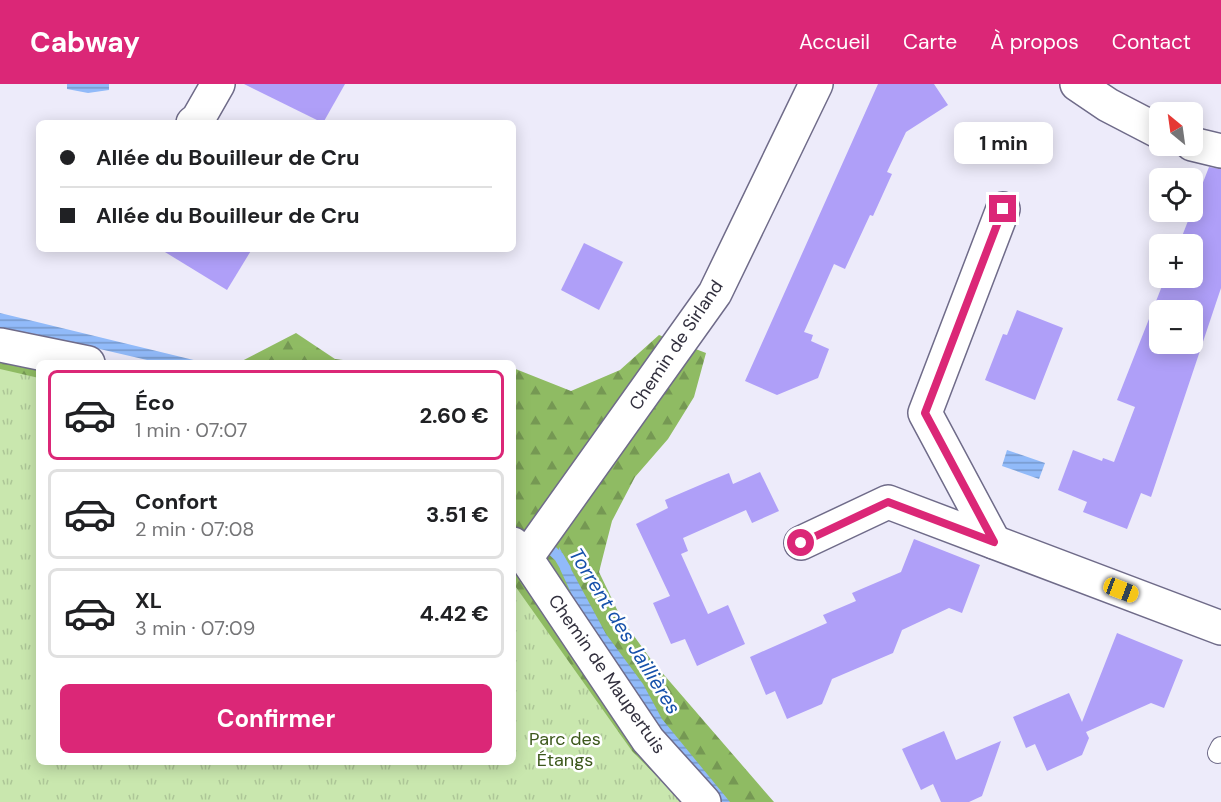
<!DOCTYPE html>
<html lang="fr">
<head>
<meta charset="utf-8">
<style>
  body { margin:0; font-family:"DM Sans",sans-serif; background:#f6f6f6; color:#202124; height:100vh; display:flex; flex-direction:column; font-size:22px; white-space:nowrap }
  * { box-sizing:border-box; margin:0 }
  p { font-size:20px; color:#757577 }
  .icon { flex:none; width:33px; height:33px; fill:none; stroke:currentColor; stroke-width:2; stroke-linecap:round; stroke-linejoin:round }
  .map { position:relative; flex:1; overflow:hidden }
  .drawer { position:absolute; left:36px; top:276px; width:480px; height:405px; display:flex; flex-direction:column; background:#fff; border-radius:9px; box-shadow:0 3px 15px #0003 }
  .drawer>* { flex:none }
  .banner { position:absolute; left:36px; top:36px; width:480px; height:132px; border-radius:9px; box-shadow:0 3px 15px #0003; display:grid; align-content:center; height:132px; padding:0 24px; background:#fff }
  .needle { width:39px; rotate:331deg }
  .fabs { position:absolute; left:1149px; top:18px; display:grid; gap:12px }
  .fabs a { display:grid; place-items:center; width:54px; height:54px; border-radius:9px; background:#fff; box-shadow:0 3px 15px #0003; font-size:30px }
  .end { position:absolute; width:27px; height:27px; margin:-14px; border:8px solid #db2777; background:#fff; box-shadow:0 0 0 3px #fff }
  .from { border-radius:50% }
  .bubble { position:absolute; height:42px; border-radius:9px; background:#fff; box-shadow:0 3px 15px #0003; font-size:20px; font-weight:700; line-height:42px; text-align:center }
  .car { position:absolute; width:18px; height:36px; margin:-18px -9px; border-radius:8px; box-shadow:0 0 4px 2px #0007; background:linear-gradient(#f5c518 24%,#345 0 40%,#f5c518 0 76%,#345 0 86%,#f5c518 0) }
  .banner b { display:flex; align-items:center; gap:21px; height:57px; font-size:22px }
  .banner b+b { border-top:2px solid #e0e0e0 }
  .banner i { width:15px; height:15px; background:#202124 }
  ul { padding:10px 0 0; list-style:none }
  li { display:flex; align-items:center; gap:18px; height:90px; margin:0 12px 9px; padding:0 12px; border:3px solid #e0e0e0; border-radius:9px }
  li div { flex:1 }
  li b { display:block; font-size:22px }
  li em { font-style:normal; font-weight:700 }
  li.active { border-color:#db2777 }
  li>.icon { width:54px; height:54px; stroke-width:1.5 }
  .action { display:flex; gap:12px; margin-top:auto; padding:12px 24px }
  .action a { flex:1; height:69px; border-radius:9px; background:#db2777; color:#fff; font-size:24px; font-weight:700; line-height:69px; text-align:center }
  header { display:flex; align-items:center; gap:36px; box-sizing:border-box; height:84px; padding:0 30px; background:#db2777; color:#fff }
  header strong { font-size:28px }
  nav { display:flex; gap:33px; margin-inline-start:auto; font-size:21px }
  .map>svg:first-child { display:block }
  .forest { fill:url(#forest-firs) }
  .park { fill:url(#park-tufts) }
  .water { fill:url(#water-rules) }
  .lines { fill:none; stroke-linecap:round; stroke-linejoin:round }
  .stream { stroke:#91baf9; stroke-width:10 }
  .building { fill:#af9ff8; fill-rule:evenodd }
  .service-casing { stroke:#6f6b89; stroke-width:22 }
  .minor-casing { stroke:#6f6b89; stroke-width:36 }
  .tertiary-casing { stroke:#6f6b89; stroke-width:36 }
  .service { stroke:#fff; stroke-width:20 }
  .minor { stroke:#fff; stroke-width:33 }
  .tertiary { stroke:#fff; stroke-width:33 }
  .route { stroke:#db2777; stroke-width:8 }
  .labels { text-anchor:middle; dominant-baseline:central; stroke-width:5; stroke-linejoin:round; paint-order:stroke }
  .street-label { font-size:18px; fill:#32303e; stroke:#fff }
  .park-label { font-size:18px; fill:#3c581b; stroke:#fff }
  .water-label { font-size:20px; font-style:italic; fill:#1651ab; stroke:#fff }
</style>
</head>
<body>
<header>
<strong>Cabway</strong>
<nav><a>Accueil</a><a>Carte</a><a>À propos</a><a>Contact</a></nav>
</header>
<div class="map">
<svg width="1221" height="718" viewBox="0 0 1221 718">
  <defs>
    <pattern id="forest-firs" width="22" height="20" patternUnits="userSpaceOnUse" patternTransform="scale(1.5)"><rect width="22" height="20" fill="#8fbb63"/><path d="M5 1l3.5 6h-7zM16 11l3.5 6h-7z" fill="#759853"/></pattern>
    <pattern id="park-tufts" width="24" height="20" patternUnits="userSpaceOnUse" patternTransform="scale(1.5)"><rect width="24" height="20" fill="#c9e7ae"/><path d="M3 7l-1-3M5 7V3M7 7l1-3M15 17l-1-3M17 17v-4M19 17l1-3" fill="none" stroke="#adc697"/></pattern>
    <pattern id="water-rules" width="6" height="5" patternUnits="userSpaceOnUse" patternTransform="scale(1.5)"><rect width="6" height="5" fill="#91baf9"/><path d="M0 2.5h6" fill="none" stroke="#7798cb"/></pattern>
  </defs>
  <rect width="100%" height="100%" fill="#edebfa"/>
  <g class="forest">
    <path d="M 296,249 L 335,275 L 367,279 L 238,279 Z"/>
    <path d="M 659,251 L 706,269 L 694,313 L 668,355 L 635,393 L 612,437 L 599,488 L 621,534 L 652,577 L 774,718 L 0,718 L 0,278 L 39,282 L 39,678 L 513,678 L 513,284 L 571,307 L 620,286 Z"/>
  </g>
  <path class="park" d="M 0,285 L 39,294 L 39,678 L 513,678 L 513,499 L 632,667 L 682,718 L 0,718 Z"/>
  <g class="water">
    <path d="M 67,0 L 109,0 L 109,6 L 88,9 L 67,5 Z"/>
    <path d="M 0,229 L 206,279 L 160,279 L 35,250 L 0,245 Z"/>
    <path d="M 1007,366 L 1045,379 L 1039,395 L 1002,382 Z"/>
    <path d="M 559,463 L 606,550 L 643,600 L 662,635 L 730,718 L 717,718 L 669,663 L 576,520 L 560,485 Z"/>
  </g>
  <g class="lines">
    <path class="stream" d="M 541,456 L 559,473 L 566,485"/>
  </g>
  <g class="building">
    <path d="M 244,0 L 345,0 L 323,39 Z"/>
    <path d="M 878,0 L 934,0 L 948,21 L 906,48 L 887,88 L 892,90 L 873,132 L 870,131 L 845,185 L 834,180 L 804,248 L 813,251 L 811,257 L 829,265 L 818,294 L 777,311 L 745,297 Z"/>
    <path d="M 1209,83 L 1221,85 L 1221,204 L 1151,413 L 1141,409 L 1127,445 L 1083,428 L 1087,418 L 1058,406 L 1073,366 L 1102,377 L 1103,374 L 1114,378 L 1135,323 L 1117,316 L 1162,202 L 1166,194 L 1192,194 L 1192,160 L 1179,160 ZM 1160,226 L 1192,226 L 1192,260 L 1160,260 Z"/>
    <path d="M 584,159 L 623,178 L 599,226 L 561,206 Z"/>
    <path d="M 160,165 L 252,165 L 227,206 Z"/>
    <path d="M 1017,226 L 1063,244 L 1035,316 L 985,296 L 1003,250 L 1007,251 Z"/>
    <path d="M 760,388 L 779,427 L 752,439 L 746,426 L 683,454 L 688,467 L 681,470 L 708,530 L 728,521 L 745,560 L 697,582 L 685,555 L 671,560 L 653,519 L 670,512 L 636,440 L 668,424 L 665,416 L 707,398 L 729,389 L 733,400 Z"/>
    <path d="M 914,455 L 980,481 L 962,529 L 949,524 L 902,546 L 893,569 L 832,595 L 822,620 L 787,635 L 775,607 L 766,611 L 750,573 L 827,539 L 823,531 L 856,517 L 852,509 L 901,488 Z"/>
    <path d="M 1117,549 L 1183,576 L 1164,624 L 1151,619 L 1086,648 L 1089,654 L 1082,671 L 1047,687 L 1035,660 L 1026,664 L 1013,633 L 1069,609 L 1082,638 Z"/>
    <path d="M 944,647 L 956,676 L 1001,657 L 982,712 L 969,718 L 941,718 L 933,700 L 921,706 L 902,665 Z"/>
  </g>
  <g class="lines">
    <g class="service-casing">
      <path id="service" d="M 1218,669 L 1221,663"/>
    </g>
    <g class="minor-casing">
      <g id="minor">
        <path d="M 193,39 L 198,35 L 218,0"/>
        <path d="M 994,458 L 925,329 L 1003,125"/>
        <path d="M 801,459 L 888,418 L 1221,544"/>
        <path d="M 526,474 L 648,656 L 704,718"/>
      </g>
    </g>
    <g class="tertiary-casing">
      <g id="tertiary">
        <path d="M 1077,0 L 1108,21 L 1160,48"/>
        <path d="M 1192,60 L 1221,67"/>
        <path d="M 0,261 L 88,279"/>
        <path d="M 513,460 L 526,474 L 715,209 L 816,0"/>
      </g>
    </g>
    <use href="#service" class="service"/>
    <use href="#minor" class="minor"/>
    <use href="#tertiary" class="tertiary"/>
  </g>
  <g class="lines">
    <path class="route" d="M 801,459 L 888,418 L 994,458 L 925,329 L 1003,125"/>
  </g>
  <g class="labels">
    <g class="street-label">
      <text transform="translate(676 261) rotate(-56)">Chemin de Sirland</text>
      <text transform="translate(607 590) rotate(55)">Chemin de Maupertuis</text>
    </g>
    <g class="park-label">
      <text x="565" y="655">Parc des<tspan x="565" dy="21">Étangs</tspan></text>
    </g>
    <g class="water-label">
      <text transform="translate(625 547) rotate(58)">Torrent des Jaillières</text>
    </g>
  </g>
</svg>
<div class="fabs">
<a><svg class="needle" viewBox="-14 -14 28 28"><path d="M0-13l5 13h-10z" fill="#e53935"/><path d="M0 13l5-13h-10z" fill="#757577"/></svg></a>
<a><svg class="icon" aria-label="locate" viewBox="0 0 24 24"><circle cx="12" cy="12" r="6"/><path d="M12 2v4M12 18v4M2 12h4M18 12h4"/></svg></a>
<a>+</a>
<a>−</a>
</div>
<i class="end from" style="left:801px;top:459px"></i>
<i class="end" style="left:1003px;top:125px"></i>
<div class="bubble" style="left:954px;top:38px;width:99px">1 min</div>
<i class="car" style="left:1121px;top:506px;rotate:111deg"></i>
<div class="banner">
<b><i class="from"></i>Allée du Bouilleur de Cru</b>
<b><i></i>Allée du Bouilleur de Cru</b>
</div>
<section class="drawer">
<ul>
<li class="active"><svg class="icon" aria-label="car" viewBox="0 0 24 24"><path d="M5 17H2v-5l4-1 3-4h7l3 4 3 1v5h-3M9 17h6M6 11h13"/><circle cx="7" cy="17" r="2"/><circle cx="17" cy="17" r="2"/></svg><div><b>Éco</b><p>1 min · 07:07</p></div><em>2.60 €</em></li>
<li><svg class="icon" aria-label="car" viewBox="0 0 24 24"><path d="M5 17H2v-5l4-1 3-4h7l3 4 3 1v5h-3M9 17h6M6 11h13"/><circle cx="7" cy="17" r="2"/><circle cx="17" cy="17" r="2"/></svg><div><b>Confort</b><p>2 min · 07:08</p></div><em>3.51 €</em></li>
<li><svg class="icon" aria-label="car" viewBox="0 0 24 24"><path d="M5 17H2v-5l4-1 3-4h7l3 4 3 1v5h-3M9 17h6M6 11h13"/><circle cx="7" cy="17" r="2"/><circle cx="17" cy="17" r="2"/></svg><div><b>XL</b><p>3 min · 07:09</p></div><em>4.42 €</em></li>
</ul>
<div class="action"><a>Confirmer</a></div>
</section>
</div>
</body>
</html>
